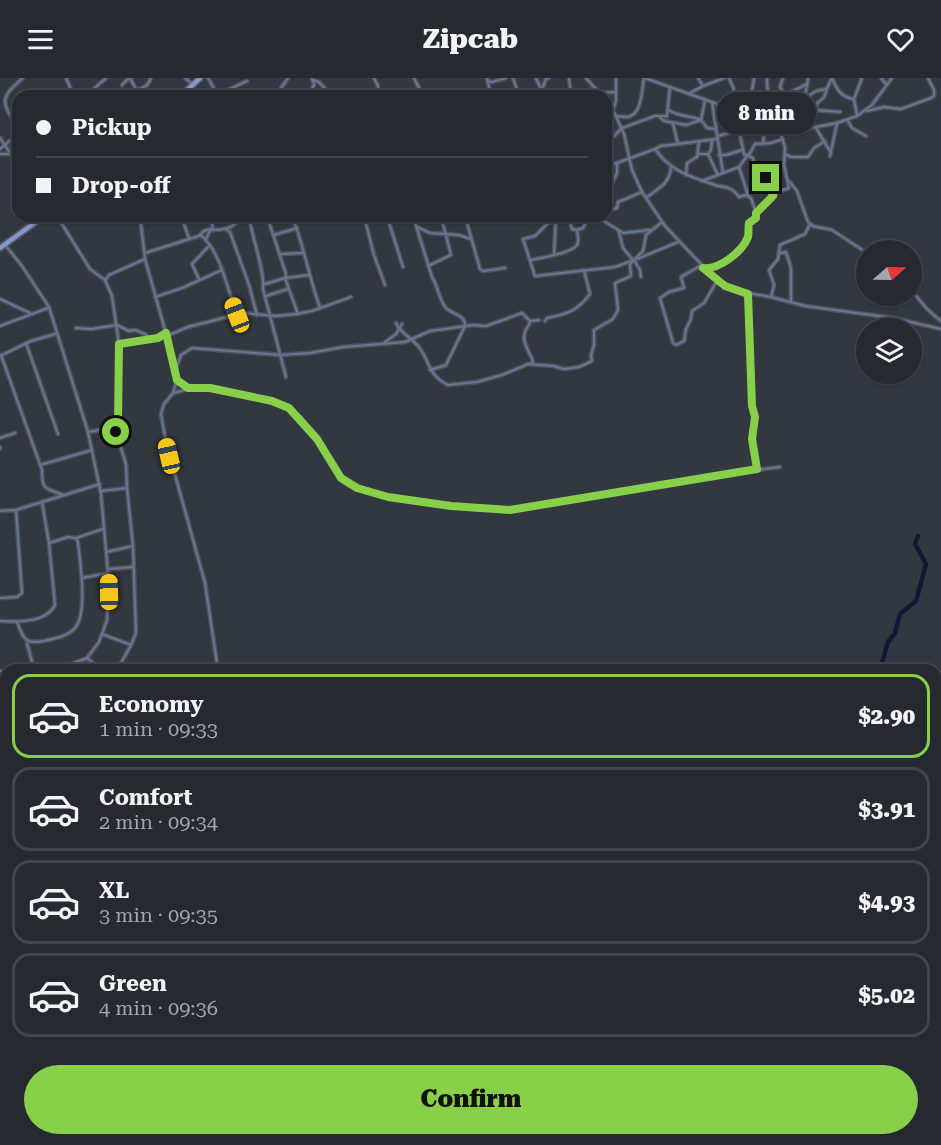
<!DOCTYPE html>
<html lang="en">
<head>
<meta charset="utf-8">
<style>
  body { margin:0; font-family:"Roboto Serif",serif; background:#2e3138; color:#f1f3f6; height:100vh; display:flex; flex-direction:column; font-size:22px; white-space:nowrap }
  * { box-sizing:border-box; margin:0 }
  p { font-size:20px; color:#a4a6ab }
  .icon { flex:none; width:33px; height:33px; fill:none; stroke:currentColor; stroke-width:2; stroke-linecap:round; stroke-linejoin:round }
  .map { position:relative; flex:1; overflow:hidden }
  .details { position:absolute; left:0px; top:586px; width:942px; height:482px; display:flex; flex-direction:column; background:#262930; border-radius:18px 18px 0 0; box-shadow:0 2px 4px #0004,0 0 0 2px #42454c }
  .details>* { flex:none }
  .banner { position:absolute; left:12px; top:12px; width:600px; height:132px; border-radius:18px; box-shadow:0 2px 4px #0004,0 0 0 2px #42454c; display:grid; align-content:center; height:132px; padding:0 24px; background:#262930 }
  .needle { width:39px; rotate:70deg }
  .controls { position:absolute; left:856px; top:162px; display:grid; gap:12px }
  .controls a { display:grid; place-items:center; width:66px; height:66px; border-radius:50%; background:#262930; box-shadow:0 2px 4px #0004,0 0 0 2px #42454c; font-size:30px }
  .end { position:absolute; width:27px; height:27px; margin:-14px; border:8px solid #88cf4a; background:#111; box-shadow:0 0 0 3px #111 }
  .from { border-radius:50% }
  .bubble { position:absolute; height:42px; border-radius:21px; background:#262930; box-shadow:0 2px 4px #0004,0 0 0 2px #42454c; font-size:20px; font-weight:800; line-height:42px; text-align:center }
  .car { position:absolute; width:18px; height:36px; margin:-18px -9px; border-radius:8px; box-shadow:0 0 4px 2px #0007; background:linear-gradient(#f5c518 24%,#345 0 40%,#f5c518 0 76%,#345 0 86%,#f5c518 0) }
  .banner b { display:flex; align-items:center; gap:21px; height:57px; font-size:22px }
  .banner b+b { border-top:2px solid #42454c }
  .banner i { width:15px; height:15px; background:#f1f3f6 }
  ul { padding:10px 0 0; list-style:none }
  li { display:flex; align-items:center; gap:18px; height:84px; margin:0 12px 9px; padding:0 12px; border:3px solid #42454c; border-radius:18px }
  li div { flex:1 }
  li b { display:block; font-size:22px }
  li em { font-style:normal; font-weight:800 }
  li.current { border-color:#88cf4a }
  li>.icon { width:54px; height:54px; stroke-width:1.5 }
  .action { display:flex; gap:12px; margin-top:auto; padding:12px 24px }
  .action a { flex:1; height:69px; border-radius:36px; background:#88cf4a; color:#111; font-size:24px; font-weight:800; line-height:69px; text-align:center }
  header { display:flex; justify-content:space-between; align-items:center; height:78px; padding:0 24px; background:#262930; font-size:27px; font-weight:800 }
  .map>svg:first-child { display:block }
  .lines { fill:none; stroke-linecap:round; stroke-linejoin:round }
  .river { stroke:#101835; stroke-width:4.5 }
  .street-casing { stroke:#50545c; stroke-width:5 }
  .secondary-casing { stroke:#50545c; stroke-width:8 }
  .highway-casing { stroke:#50545c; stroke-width:10 }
  .street { stroke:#6a7596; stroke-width:2 }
  .secondary { stroke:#8596cb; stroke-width:4.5 }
  .highway { stroke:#bacafb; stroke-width:7 }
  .route { stroke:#88cf4a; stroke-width:8 }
</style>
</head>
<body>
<header><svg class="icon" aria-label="menu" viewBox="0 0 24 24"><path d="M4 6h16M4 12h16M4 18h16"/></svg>Zipcab<svg class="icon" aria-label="heart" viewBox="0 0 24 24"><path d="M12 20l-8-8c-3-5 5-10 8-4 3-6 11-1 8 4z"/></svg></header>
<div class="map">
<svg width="941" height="1067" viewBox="0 0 941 1067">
  <rect width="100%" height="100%" fill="#333740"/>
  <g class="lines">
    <path class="river" d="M 874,592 L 882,585 L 888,564 L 895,555 L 900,536 L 916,523 L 926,486 L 915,466 L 918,458"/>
    <g class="street-casing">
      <g id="street">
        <path d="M 66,0 L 74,18"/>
        <path d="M 130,0 L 136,11"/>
        <path d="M 185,0 L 192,6"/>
        <path d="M 208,0 L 217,16"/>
        <path d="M 374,0 L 378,8 L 377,18"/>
        <path d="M 414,0 L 423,18"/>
        <path d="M 487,0 L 491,18"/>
        <path d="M 513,0 L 519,18"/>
        <path d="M 536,0 L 544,18"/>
        <path d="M 569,0 L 571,18"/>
        <path d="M 586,0 L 602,18"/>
        <path d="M 645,0 L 770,45 L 800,52 L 837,45 L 857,38 L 872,27 L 892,0"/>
        <path d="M 729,0 L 738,21 L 737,33"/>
        <path d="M 832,0 C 837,12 841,19 854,21"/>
        <path d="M 881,0 L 887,7"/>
        <path d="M 313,2 L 319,4 L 332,18"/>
        <path d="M 488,3 L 492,4 L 506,0"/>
        <path d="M 122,7 L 129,0"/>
        <path d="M 703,8 L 724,0"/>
        <path d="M 281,10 L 288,0"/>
        <path d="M 542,11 L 546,1 L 549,0"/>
        <path d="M 600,15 L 615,14"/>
        <path d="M 690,15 L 703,8 L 698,0"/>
        <path d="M 217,17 L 247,3"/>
        <path d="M 86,18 L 106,0"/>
        <path d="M 130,18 L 130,15 C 139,8 145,14 151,0"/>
        <path d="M 308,18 L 314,7 L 312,0"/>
        <path d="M 572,18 L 595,10"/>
        <path d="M 768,20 L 779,20 L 807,6"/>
        <path d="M 804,21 L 816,13 L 826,11"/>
        <path d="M 606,23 L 615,36 L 624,56 L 632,92 L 642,114 L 665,148 L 717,203 L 736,213 L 771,219 L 805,228 L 894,240 L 941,251"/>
        <path d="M 712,24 L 723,95"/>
        <path d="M 751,28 C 773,20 767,20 767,0"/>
        <path d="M 613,32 L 616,23 L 616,0"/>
        <path d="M 669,32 C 678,39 690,37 701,42 L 705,22"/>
        <path d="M 815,32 L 840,34"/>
        <path d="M 867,33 L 884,29 L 901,31 L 931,20 L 934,18 L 934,12 L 928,0"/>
        <path d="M 739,34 L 740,57 L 744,76 L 753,80 L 756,101 L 767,101 L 773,118"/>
        <path d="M 790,35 C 805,26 806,16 808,0"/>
        <path d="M 748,37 L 754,0"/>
        <path d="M 857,37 L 854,21 L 862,0"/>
        <path d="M 616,38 C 619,38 623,39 626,39 C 642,39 642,11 644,0"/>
        <path d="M 660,39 L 664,43 L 686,47 L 701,42 L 707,50 L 715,51"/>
        <path d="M 760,42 L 764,56 L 763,66"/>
        <path d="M 848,43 L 852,50 L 866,58"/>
        <path d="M 673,46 L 678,66"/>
        <path d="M 777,47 L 779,41 L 785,39 L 790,33 L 789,26 L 780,9 L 783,0"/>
        <path d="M 18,49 C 0,23 0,20 23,0"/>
        <path d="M 811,50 C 811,42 813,33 817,26 C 818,23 822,22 824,19 C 827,12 828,6 832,0"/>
        <path d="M 816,50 L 831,75"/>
        <path d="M 717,58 L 740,52"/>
        <path d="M 0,60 L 11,76 L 18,80"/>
        <path d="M 606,60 L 614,58 L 622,50 L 655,38 L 667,38 L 670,9"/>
        <path d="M 0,71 L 18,56"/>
        <path d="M 655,71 L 661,68 L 717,61"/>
        <path d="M 0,76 L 11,76"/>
        <path d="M 698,76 L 708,76 L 711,72 L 712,62"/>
        <path d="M 708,76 L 718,97"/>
        <path d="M 785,76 L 791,79 L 808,79 L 814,70 L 825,63"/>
        <path d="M 719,77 L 726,77 L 742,72"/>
        <path d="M 749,77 L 755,66 L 771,65 L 783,61"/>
        <path d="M 830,78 L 837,45"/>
        <path d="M 606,89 L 655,71 C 670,93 691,99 715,107 C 727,110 731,108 739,119 L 746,117 L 751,120 L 756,135"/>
        <path d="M 739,89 L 747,78"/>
        <path d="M 686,97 L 687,85 L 697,79 L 699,64"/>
        <path d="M 702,103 L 739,89 L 748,117"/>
        <path d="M 789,103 L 797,113 L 808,144 L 813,148 L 832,152 L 867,175"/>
        <path d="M 606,118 L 617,95 L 617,85"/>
        <path d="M 646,120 C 657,111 670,106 671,89"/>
        <path d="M 606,133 L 617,130 L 618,124 L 642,114"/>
        <path d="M 57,138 L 90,191 L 105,202 L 112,218 L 119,266 L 118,349 L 88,354"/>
        <path d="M 140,138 L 145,181 L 176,291 L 177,302 L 173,315"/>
        <path d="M 181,138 L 189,160"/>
        <path d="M 249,138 C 252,160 265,193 263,211 L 286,299"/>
        <path d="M 292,138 C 304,168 309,199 320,230"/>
        <path d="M 364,138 L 374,177 L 385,207"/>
        <path d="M 387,138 L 403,189"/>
        <path d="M 413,138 L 432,199 C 438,208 439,222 446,230 C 453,237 465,236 465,248 L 446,287 L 430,292"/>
        <path d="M 465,138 L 480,191 L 483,193 L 505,190"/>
        <path d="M 569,138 L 572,151 L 577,152"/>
        <path d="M 596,138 L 623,155 L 650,152"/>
        <path d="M 249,142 L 267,141"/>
        <path d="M 556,142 L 548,145 L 535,158 L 523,161 L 535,198 L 615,189 L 631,183"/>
        <path d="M 556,143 L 588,140"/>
        <path d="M 417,149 L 430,155 L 459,157 L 471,161"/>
        <path d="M 225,151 L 230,154 L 249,207 L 257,237"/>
        <path d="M 213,152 C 220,152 230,151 236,145 L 232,138"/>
        <path d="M 619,154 L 623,170 L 633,182"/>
        <path d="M 200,157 C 220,170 228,214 237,237"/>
        <path d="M 274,157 L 297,150"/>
        <path d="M 206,161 L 211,151 L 213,152 L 212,146 L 207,138"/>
        <path d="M 6,168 L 22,188 L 49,229 L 88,354 L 101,416 L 108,495 L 107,542 L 99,564 L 87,580 L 55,592"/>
        <path d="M 145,175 L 199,158 L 204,153 L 211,151"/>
        <path d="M 780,175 L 786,174 L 791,190 L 791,224"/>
        <path d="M 280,176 L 303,175"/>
        <path d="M 554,176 L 556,138"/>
        <path d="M 637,181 L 678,164"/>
        <path d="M 531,182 C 541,180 572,175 577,167 C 579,163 578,157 577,152 L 583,150 L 589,138"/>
        <path d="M 634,182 L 640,192 L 641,199"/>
        <path d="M 428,188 L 451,177 L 441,138"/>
        <path d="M 700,188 L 681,199 L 684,210 L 669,214 L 660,220 L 673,265 L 676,267 L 684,263 L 686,251 L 691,241 L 692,233 L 704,225 L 717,203"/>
        <path d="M 703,191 C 719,191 742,174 748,159 C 749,155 748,149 749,145 L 756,140 L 756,135 L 778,114 L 789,110 L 784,87 L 785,69 L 778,47"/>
        <path d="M 199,201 L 192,186 L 210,167"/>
        <path d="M 105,202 L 109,197 L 145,181"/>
        <path d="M 265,206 L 285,200 L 286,196 L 267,138"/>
        <path d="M 912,213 L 927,231 L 941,243"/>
        <path d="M 748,216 L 752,328 L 755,339 L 752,361 L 757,391"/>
        <path d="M 266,218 L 288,211"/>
        <path d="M 155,219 L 182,210 L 222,192"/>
        <path d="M 771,219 L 774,207 L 769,192 L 778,181 L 780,167 L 805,156 L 810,146"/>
        <path d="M 0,221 L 30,235"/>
        <path d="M 298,236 L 285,200 L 309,197"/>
        <path d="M 545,243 L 547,240 C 568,236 577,233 590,216 L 584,192"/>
        <path d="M 530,244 C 529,248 526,250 525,254 C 521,265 531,275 533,284 L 531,285"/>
        <path d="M 396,245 C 401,256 412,260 419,269 C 430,284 428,297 448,307 L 477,304 L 502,297 L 528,286 L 553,288 L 564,291 L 579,289 L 592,283 L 591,277 L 594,267 L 594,252 L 613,241 L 618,232 L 615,205 L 631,198 L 630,186 L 643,173 L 646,157 L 662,144"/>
        <path d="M 0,248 L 48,230"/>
        <path d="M 76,250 L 91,251 L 117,247 L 129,253 L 135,252 L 145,256 L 150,261"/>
        <path d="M 167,258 L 188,249 L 243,235 L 276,238 L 296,236 L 312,233 L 351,219"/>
        <path d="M 26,265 L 58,356"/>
        <path d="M 384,265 L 396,256 L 402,246"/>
        <path d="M 119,266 L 158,259 L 165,256"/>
        <path d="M 1,277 L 42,392 C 42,413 45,410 64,417"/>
        <path d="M 0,278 L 31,263 L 55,256"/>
        <path d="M 176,291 L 181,277 L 192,270 L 281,277 L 310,275 L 343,269 L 405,264 L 430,253 L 473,247 L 486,248 L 522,235 L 530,243 L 539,242"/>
        <path d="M 177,302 L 187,309"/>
        <path d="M 118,349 L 116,354 L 126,386 L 127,410"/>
        <path d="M 0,360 L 15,355"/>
        <path d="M 0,369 L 0,371"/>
        <path d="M 40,387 L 92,372"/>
        <path d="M 101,413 L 127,410 L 133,468 L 136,555 L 131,567 L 102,556"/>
        <path d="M 0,433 L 16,432 L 100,406"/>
        <path d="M 76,460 L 103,451"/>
        <path d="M 106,474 L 133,468"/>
        <path d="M 109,491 L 133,489"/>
        <path d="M 82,500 L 108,495"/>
        <path d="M 0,520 L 17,519 L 22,515 L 16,432"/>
        <path d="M 0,543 C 18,544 46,545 55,527 L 49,465 L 42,424"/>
        <path d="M 17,544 C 23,559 24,567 43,563 C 53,561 65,559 73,552 C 89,539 80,484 78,464 L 76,460 L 68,459 L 49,465"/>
        <path d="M 27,565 L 33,588 L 36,592"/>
        <path d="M 87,580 L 94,586 L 110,592"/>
        <path d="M 121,585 L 131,567"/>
        <path d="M 111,592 L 121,585 L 132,592"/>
        <path d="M 218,592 L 205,505 L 166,364 L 161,336 L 164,326 L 173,315 L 196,309 L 272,323 L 289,330 L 301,340 L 317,361 L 341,400 L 357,410 L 388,419 L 451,428 L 510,432 L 709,398 L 780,389"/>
        <path d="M 0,593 L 6,594"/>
        <path d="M 0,624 L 6,624"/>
        <path d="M 0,735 L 6,739"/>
        <path d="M 936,830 L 941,845"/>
        <path d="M 0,929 L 6,927"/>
        <path d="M 936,1042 L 941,1038"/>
        <path d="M 0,1061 L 3,1067"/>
        <path d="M 119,1062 L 125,1067"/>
        <path d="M 174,1062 L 174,1067"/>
        <path d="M 426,1062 L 429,1067"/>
        <path d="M 548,1062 L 548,1067"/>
        <path d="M 583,1062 L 584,1067"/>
        <path d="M 619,1062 L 619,1067"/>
        <path d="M 690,1062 L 691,1067"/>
        <path d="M 707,1062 L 707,1067"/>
        <path d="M 880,1062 L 880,1067"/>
        <path d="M 898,1062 L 898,1067"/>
        <path d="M 929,1062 L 929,1067"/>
        <path d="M 275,1064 L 282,1062"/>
        <path d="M 735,1065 L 863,1062"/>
        <path d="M 72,1067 L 75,1062"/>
        <path d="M 148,1067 L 152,1062"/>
        <path d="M 326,1067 L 338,1062"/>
        <path d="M 390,1067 L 403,1062"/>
        <path d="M 437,1067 L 501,1062"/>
      </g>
    </g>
    <g class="secondary-casing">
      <g id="secondary">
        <path d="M 181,18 L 200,0"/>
        <path d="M 0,170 L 44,138"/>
        <path d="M 274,1062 L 275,1067"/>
      </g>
    </g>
    <g class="highway-casing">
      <g id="highway">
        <path d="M 936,764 L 941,762"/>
        <path d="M 208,1067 L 218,1062"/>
      </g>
    </g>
    <use href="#street" class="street"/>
    <use href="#secondary" class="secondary"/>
    <use href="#highway" class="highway"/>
  </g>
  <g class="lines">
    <path class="route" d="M 116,354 L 118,343 L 119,266 L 158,260 L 166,255 L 177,302 L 188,310 L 210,310 L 272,323 L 289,330 L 317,361 L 341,400 L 357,410 L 388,419 L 451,428 L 510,432 L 757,391 L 752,361 L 755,339 L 752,328 L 748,216 L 725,208 L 703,190 C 719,192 742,174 748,159 C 749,155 748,149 749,145 L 756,140 L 756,135 L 773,118 L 766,100"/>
  </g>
</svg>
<div class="controls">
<a><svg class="needle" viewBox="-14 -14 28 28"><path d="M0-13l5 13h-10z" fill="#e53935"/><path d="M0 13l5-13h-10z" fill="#a4a6ab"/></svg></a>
<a><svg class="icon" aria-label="layers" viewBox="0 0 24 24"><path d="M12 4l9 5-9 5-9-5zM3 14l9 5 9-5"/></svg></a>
</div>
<i class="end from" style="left:116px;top:354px"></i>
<i class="end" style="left:766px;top:100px"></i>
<div class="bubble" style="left:717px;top:14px;width:99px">8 min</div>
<i class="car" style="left:237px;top:237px;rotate:339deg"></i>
<i class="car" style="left:169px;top:378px;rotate:347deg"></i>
<i class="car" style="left:109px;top:514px;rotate:359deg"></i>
<div class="banner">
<b><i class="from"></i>Pickup</b>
<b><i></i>Drop-off</b>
</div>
<section class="details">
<ul>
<li class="current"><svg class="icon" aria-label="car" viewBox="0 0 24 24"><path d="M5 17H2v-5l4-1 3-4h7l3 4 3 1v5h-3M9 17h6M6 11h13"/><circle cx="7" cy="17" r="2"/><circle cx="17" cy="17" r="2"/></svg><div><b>Economy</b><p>1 min · 09:33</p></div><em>$2.90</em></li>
<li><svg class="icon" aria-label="car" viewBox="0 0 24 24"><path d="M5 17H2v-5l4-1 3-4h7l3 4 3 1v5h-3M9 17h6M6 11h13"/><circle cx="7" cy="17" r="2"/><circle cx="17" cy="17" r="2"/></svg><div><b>Comfort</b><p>2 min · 09:34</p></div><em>$3.91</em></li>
<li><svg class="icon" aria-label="car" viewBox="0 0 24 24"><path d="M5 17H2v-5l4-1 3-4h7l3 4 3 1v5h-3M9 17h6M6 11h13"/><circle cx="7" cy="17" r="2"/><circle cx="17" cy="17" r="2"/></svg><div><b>XL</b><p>3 min · 09:35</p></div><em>$4.93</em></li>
<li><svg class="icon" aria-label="car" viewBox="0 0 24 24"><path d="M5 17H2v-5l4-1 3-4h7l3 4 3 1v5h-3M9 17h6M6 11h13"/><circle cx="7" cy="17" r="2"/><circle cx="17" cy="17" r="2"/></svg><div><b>Green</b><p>4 min · 09:36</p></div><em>$5.02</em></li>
</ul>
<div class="action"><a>Confirm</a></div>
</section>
</div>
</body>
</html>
